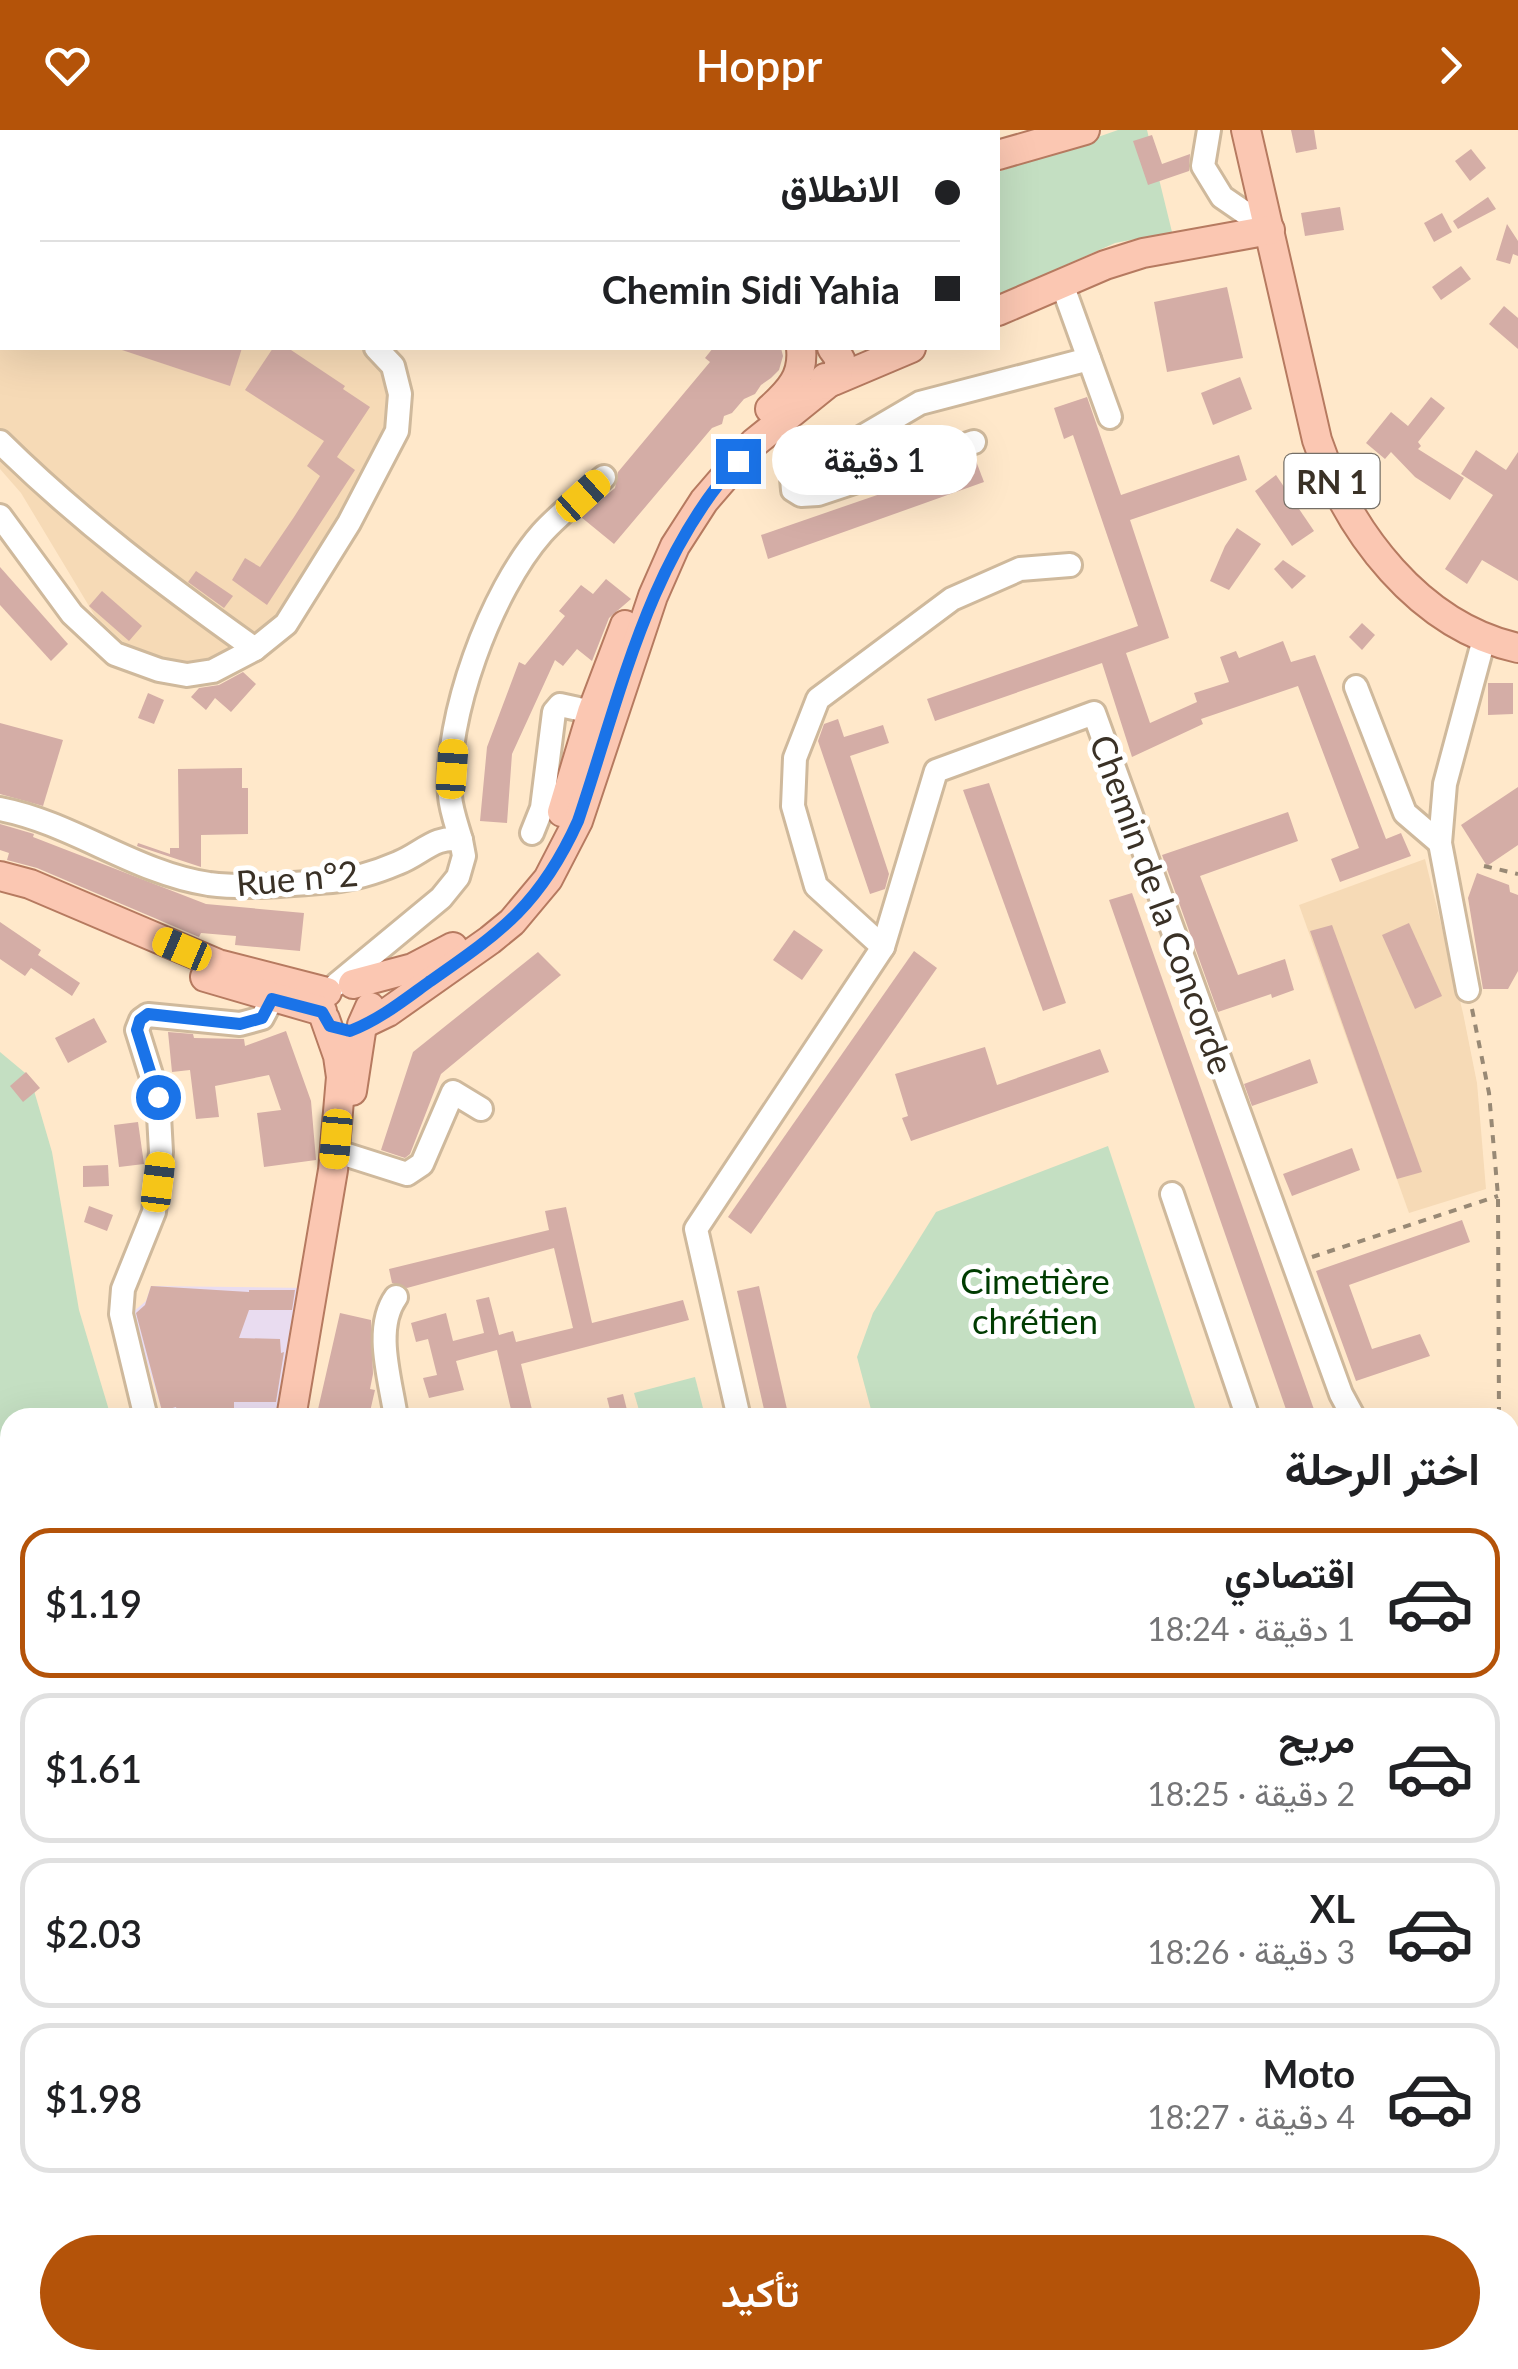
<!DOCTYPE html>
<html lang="ar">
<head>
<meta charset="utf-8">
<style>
  body { margin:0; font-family:Lato,Vazirmatn,sans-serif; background:#f2f2f2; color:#202124; direction:rtl; height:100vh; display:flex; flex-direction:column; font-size:38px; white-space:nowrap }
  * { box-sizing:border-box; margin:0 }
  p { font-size:32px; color:#757577 }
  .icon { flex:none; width:55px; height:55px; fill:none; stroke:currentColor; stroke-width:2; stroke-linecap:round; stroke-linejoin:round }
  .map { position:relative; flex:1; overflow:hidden; direction:ltr }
  .side { position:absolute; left:0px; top:1278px; width:1520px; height:962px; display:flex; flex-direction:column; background:#fff; border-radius:30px 30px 0 0; box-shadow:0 10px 40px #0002; direction:rtl }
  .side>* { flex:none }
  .hud { position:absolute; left:0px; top:0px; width:1000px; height:220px; box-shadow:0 10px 40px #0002; direction:rtl; display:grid; align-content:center; height:220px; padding:0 40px; background:#fff }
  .end { position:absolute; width:45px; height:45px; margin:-22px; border:12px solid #1a73e8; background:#fff; box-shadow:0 0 0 5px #fff }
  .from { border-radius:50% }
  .bubble { position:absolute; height:70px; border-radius:35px; background:#fff; box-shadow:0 10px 40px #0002; font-size:32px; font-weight:600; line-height:70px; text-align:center; direction:rtl }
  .car { position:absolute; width:30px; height:60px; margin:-30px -15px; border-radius:12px; box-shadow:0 0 8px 2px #0007; background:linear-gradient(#f5c518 24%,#345 0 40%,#f5c518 0 76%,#345 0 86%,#f5c518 0) }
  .hud b { display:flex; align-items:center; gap:35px; height:95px; font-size:38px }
  .hud b+b { border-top:2px solid #e0e0e0 }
  .hud i { width:25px; height:25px; background:#202124 }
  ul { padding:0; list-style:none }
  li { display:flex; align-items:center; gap:30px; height:150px; margin:0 20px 15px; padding:0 20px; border:5px solid #e0e0e0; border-radius:30px }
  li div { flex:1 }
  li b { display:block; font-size:38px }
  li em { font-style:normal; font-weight:600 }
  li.selected { border-color:#b45309 }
  li>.icon { width:90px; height:90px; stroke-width:1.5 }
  h2 { padding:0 40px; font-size:45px; line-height:120px }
  .button { display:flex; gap:20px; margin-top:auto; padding:20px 40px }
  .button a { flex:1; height:115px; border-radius:60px; background:#b45309; color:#fff; font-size:40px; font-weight:600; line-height:115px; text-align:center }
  header { display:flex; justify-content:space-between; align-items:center; height:130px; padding:0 40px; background:#b45309; color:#fff; font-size:45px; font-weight:600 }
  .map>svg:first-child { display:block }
  .built { fill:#f6dab6 }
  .industrial { fill:#e9dcf0 }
  .green { fill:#c4dfc2 }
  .building { fill:#d4ada6 }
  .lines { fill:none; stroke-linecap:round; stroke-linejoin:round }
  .minor-casing { stroke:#cfb99c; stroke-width:28 }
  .major-casing { stroke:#b67a60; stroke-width:32 }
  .highway-casing { stroke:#b67a60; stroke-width:38 }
  .path { stroke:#988975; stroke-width:4; stroke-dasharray:8 8; stroke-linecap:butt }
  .minor { stroke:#fff; stroke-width:22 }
  .major { stroke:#fbc7b2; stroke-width:28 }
  .highway { stroke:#f9a17f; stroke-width:32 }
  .route { stroke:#1a73e8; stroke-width:12 }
  .labels { text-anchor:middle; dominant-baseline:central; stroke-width:10; stroke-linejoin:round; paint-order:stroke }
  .shield { fill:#fff; stroke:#756f67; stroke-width:2.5 }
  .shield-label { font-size:32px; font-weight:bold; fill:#3a3126 }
  .street-label { font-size:35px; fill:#3a3126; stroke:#fff }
  .park-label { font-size:35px; fill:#003c01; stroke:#fff }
</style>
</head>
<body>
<header><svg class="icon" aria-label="forward" viewBox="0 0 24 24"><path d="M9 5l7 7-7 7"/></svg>Hoppr<svg class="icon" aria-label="heart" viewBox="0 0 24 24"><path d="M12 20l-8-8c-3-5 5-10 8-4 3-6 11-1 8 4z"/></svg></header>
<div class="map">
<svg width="1518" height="2239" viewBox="0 0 1518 2239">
  <rect width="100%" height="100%" fill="#ffe8ca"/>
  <g class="built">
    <path d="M 0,117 L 2,218 L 365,218 L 400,265 L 369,344 L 283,487 L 217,538 L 167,535 L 123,512 L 95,486 L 21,363 L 0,339 Z"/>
    <path d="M 1425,729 L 1463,883 L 1477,953 L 1486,1059 L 1409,1083 L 1299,775 Z"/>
    <path d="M 1054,2230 L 1152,2230 L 1140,2239 L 1050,2239 Z"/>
  </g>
  <path class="industrial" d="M 151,1156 L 307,1158 L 284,1287 L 164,1287 L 132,1183 L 146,1171 Z"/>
  <g class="green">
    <path d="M 1118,0 L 1147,0 L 1172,102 L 1115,113 L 998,165 L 998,42 Z"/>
    <path d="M 0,922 L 30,947 L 52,1022 L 79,1180 L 111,1287 L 10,1288 L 10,1494 L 0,1496 Z"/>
    <path d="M 1108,1016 L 1198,1287 L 873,1287 L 857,1227 L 873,1183 L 936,1082 Z"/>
    <path d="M 695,1247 L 704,1282 L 682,1287 L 641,1287 L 634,1263 Z"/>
  </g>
  <g class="building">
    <path d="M 1291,0 L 1314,0 L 1317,19 L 1296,23 Z"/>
    <path d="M 1152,5 L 1162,34 L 1190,24 L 1189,41 L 1148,55 L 1133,11 Z"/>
    <path d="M 1471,19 L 1486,38 L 1470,51 L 1455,31 Z"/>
    <path d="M 1488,67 L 1496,79 L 1458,99 L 1453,91 Z"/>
    <path d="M 1340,77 L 1344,100 L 1305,106 L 1301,83 Z"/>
    <path d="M 1442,83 L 1452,102 L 1434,112 L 1424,93 Z"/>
    <path d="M 1507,94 L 1518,111 L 1518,126 L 1513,124 L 1510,134 L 1496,130 Z"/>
    <path d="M 1461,136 L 1471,149 L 1441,170 L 1432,157 Z"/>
    <path d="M 1227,157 L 1243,228 L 1167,242 L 1154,172 Z"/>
    <path d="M 1504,176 L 1518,188 L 1518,219 L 1489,194 Z"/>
    <path d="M 123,218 L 242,218 L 230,256 L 122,220 Z"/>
    <path d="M 273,218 L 288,218 L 345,256 L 343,259 L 370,277 L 337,327 L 355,340 L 267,475 L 232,450 L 245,428 L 260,437 L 294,387 L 320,346 L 307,336 L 324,311 L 245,260 Z"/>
    <path d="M 713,218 L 781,218 L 783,226 L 779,240 L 771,248 L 761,255 L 755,264 L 744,269 L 732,283 L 724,286 L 722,294 L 712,298 L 614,414 L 581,387 L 615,358 L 618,342 L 710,232 L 705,228 Z"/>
    <path d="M 1240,247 L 1252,279 L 1213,295 L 1201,263 Z"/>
    <path d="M 1087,267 L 1121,365 L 1239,325 L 1247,350 L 1130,390 L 1169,508 L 1126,523 L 1150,593 L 1197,572 L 1194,563 L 1229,552 L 1220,527 L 1236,521 L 1239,528 L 1283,511 L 1291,532 L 1315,525 L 1386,709 L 1401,703 L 1411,726 L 1340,752 L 1331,729 L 1359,718 L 1298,556 L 1201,589 L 1203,594 L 1132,627 L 1102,533 L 935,591 L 927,569 L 1138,496 L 1073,305 L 1064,309 L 1054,278 Z"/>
    <path d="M 1431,267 L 1445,278 L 1418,312 L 1421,316 L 1418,319 L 1464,348 L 1450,370 L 1415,347 L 1391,322 L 1385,329 L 1366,313 L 1391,282 L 1408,296 Z"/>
    <path d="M 1476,320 L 1506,340 L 1518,322 L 1518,451 L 1482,430 L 1467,454 L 1445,439 L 1493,365 L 1461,344 Z"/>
    <path d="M 976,331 L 984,352 L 768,429 L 761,405 Z"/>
    <path d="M 1276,345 L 1314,401 L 1292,416 L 1255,361 Z"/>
    <path d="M 1237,398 L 1261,414 L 1229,460 L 1210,451 L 1225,416 Z"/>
    <path d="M 1283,430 L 1306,446 L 1292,459 L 1274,439 Z"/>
    <path d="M 0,437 L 68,514 L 51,531 L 0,475 Z"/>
    <path d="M 196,441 L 233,466 L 224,478 L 188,452 Z"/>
    <path d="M 606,449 L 631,469 L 609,488 L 592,531 L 577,519 L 563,536 L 555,530 L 512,624 L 507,693 L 480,691 L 487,617 L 519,532 L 525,535 L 565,486 L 559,481 L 581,455 L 593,464 Z"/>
    <path d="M 102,461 L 142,496 L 129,511 L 89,476 Z"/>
    <path d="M 1362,493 L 1375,505 L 1362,520 L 1349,507 Z"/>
    <path d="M 243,542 L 256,554 L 231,582 L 215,568 L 206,580 L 191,567 L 199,558 L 219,555 Z"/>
    <path d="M 1488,553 L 1513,553 L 1513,584 L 1488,585 Z"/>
    <path d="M 148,563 L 164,570 L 154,594 L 138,588 Z"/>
    <path d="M 838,589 L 844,607 L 883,595 L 889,613 L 850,626 L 889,744 L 885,759 L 870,764 L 818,611 L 824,594 Z"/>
    <path d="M 0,593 L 63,610 L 43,676 L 0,664 Z"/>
    <path d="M 242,638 L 242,658 L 248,658 L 248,704 L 201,705 L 201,737 L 137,716 L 138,713 L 170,724 L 170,718 L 179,718 L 178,639 Z"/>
    <path d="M 989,653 L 1066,873 L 1043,881 L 963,660 Z"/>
    <path d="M 1518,657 L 1518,715 L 1487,736 L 1461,695 Z"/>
    <path d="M 1288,682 L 1298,711 L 1200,746 L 1238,845 L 1285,829 L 1294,860 L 1272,868 L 1271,864 L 1218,882 L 1162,725 Z"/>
    <path d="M 0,694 L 34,704 L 33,707 L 206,774 L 304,783 L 300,821 L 235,815 L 236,806 L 201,803 L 199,807 L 37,738 L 7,730 L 9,723 L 0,720 Z"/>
    <path d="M 1477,743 L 1509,755 L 1510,762 L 1518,765 L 1518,841 L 1508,859 L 1483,859 L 1468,768 Z"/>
    <path d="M 1132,763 L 1317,1288 L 1289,1288 L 1109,770 Z"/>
    <path d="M 0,792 L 41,820 L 38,825 L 80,853 L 72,866 L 31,838 L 25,846 L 0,829 Z"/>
    <path d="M 1409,793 L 1442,866 L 1415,879 L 1382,805 Z"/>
    <path d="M 1332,795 L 1376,915 L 1422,1042 L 1397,1049 L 1310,801 Z"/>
    <path d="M 794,800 L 823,820 L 802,850 L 773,830 Z"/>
    <path d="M 914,821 L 937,838 L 751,1104 L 728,1087 Z"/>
    <path d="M 538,822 L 561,845 L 441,944 L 410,1024 L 405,1028 L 381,1020 L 413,922 Z"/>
    <path d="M 94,888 L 107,912 L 68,933 L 55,908 Z"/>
    <path d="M 286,901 L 311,971 L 316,1030 L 264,1037 L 257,983 L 281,980 L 269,945 L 215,956 L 219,987 L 196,989 L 190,940 L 172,942 L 168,902 L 193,904 L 194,908 L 244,909 L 245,916 Z"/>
    <path d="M 985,917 L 997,955 L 1100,919 L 1109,942 L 911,1011 L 902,988 L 908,986 L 895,944 Z"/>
    <path d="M 1310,929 L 1318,953 L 1252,976 L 1244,954 Z"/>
    <path d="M 26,942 L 40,958 L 23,972 L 10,956 Z"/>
    <path d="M 138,992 L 144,1034 L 119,1037 L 114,995 Z"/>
    <path d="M 1352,1018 L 1360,1040 L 1292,1066 L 1283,1044 Z"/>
    <path d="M 108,1035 L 109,1056 L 83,1057 L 83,1036 Z"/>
    <path d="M 89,1076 L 113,1085 L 107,1101 L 84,1092 Z"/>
    <path d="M 566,1077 L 592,1193 L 683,1170 L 689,1190 L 521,1234 L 534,1288 L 513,1288 L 497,1220 L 456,1231 L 464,1260 L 429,1268 L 423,1248 L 437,1245 L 428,1209 L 416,1212 L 411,1193 L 446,1183 L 453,1211 L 484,1203 L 476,1170 L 489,1167 L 499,1205 L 513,1201 L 516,1212 L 573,1198 L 554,1118 L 407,1158 L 392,1153 L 389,1139 L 549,1100 L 545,1081 Z"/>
    <path d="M 1462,1090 L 1470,1112 L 1349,1155 L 1372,1219 L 1420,1204 L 1430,1226 L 1356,1251 L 1316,1141 Z"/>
    <path d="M 151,1156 L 249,1162 L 249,1160 L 295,1160 L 292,1180 L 249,1180 L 239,1208 L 280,1209 L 281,1223 L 284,1222 L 276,1272 L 234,1272 L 234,1288 L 179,1288 L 176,1277 L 162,1281 L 136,1183 L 145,1175 Z"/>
    <path d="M 759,1156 L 789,1288 L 766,1288 L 737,1161 Z"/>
    <path d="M 340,1183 L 371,1190 L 373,1244 L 370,1259 L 375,1260 L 369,1286 L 355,1282 L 354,1288 L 316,1288 Z"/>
    <path d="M 623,1264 L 629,1288 L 612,1288 L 607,1268 Z"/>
  </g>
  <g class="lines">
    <g class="minor-casing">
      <g id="minor">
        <path d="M 134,0 L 134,2"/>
        <path d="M 153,0 L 164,2"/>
        <path d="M 238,0 L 249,2"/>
        <path d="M 1209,0 L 1203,36 L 1222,67 L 1270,100"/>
        <path d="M 544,2 L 545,0"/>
        <path d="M 0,105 L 2,106"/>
        <path d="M 1062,154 L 1110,287"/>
        <path d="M 0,312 C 79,390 165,455 255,519"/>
        <path d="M 974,312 L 818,364 L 801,365 L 793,360 L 792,348 L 920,273 L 1089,229"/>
        <path d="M 0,386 L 72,484 L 115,524 L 159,540 L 187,545 L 213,541 L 255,519 L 286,494 L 349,393 L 397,301 L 400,264 L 393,236 L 376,218"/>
        <path d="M 1356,557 L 1405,683 L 1440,713"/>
        <path d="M 0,679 C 73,693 135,743 209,754 C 250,759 292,754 332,751 C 355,749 377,742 398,733 C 420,725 436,704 461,710 L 464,726 L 458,747 L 441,768 L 337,854"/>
        <path d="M 532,703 L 542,678 L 554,582 L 560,575 L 592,582"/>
        <path d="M 461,710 C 457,696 451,680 450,666 C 444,588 491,461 542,403 C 560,383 584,365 604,347"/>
        <path d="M 883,817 L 816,756 L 793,676 L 795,628 L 818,569 L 952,469 L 1020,439 L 1070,435"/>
        <path d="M 1468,860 L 1440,713 L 1445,654 L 1484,509"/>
        <path d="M 341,1023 L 407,1044 L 422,1034 L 453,962 L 481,979"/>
        <path d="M 1172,1064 L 1248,1288"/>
        <path d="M 146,1288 L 121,1184 L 123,1159 L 154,1082 L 161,1022 L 158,967 L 137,900 L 141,890 L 148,885 L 240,894 L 262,888 L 272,869"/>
        <path d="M 396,1288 C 391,1251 373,1199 396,1167"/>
        <path d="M 739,1288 L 696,1099 L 883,817 L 936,641 L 1094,583 L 1341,1264 L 1354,1288"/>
        <path d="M 1510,1356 L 1518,1358"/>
        <path d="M 1510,1443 L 1518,1432"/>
        <path d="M 1510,1482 L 1518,1482"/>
        <path d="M 1510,1665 L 1518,1661"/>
        <path d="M 1510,1821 L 1518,1818"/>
        <path d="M 1510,1923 L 1518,1918"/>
        <path d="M 0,2040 L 10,2058"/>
        <path d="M 1510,2043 L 1518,2058"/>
        <path d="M 103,2230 L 110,2239"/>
        <path d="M 569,2230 L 578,2239"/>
        <path d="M 58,2239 L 61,2230"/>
        <path d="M 180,2239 L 189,2230"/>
        <path d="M 408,2239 L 417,2230"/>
        <path d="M 867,2239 L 877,2230"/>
        <path d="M 1268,2239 L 1281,2230"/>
      </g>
    </g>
    <g class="major-casing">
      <g id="major">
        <path d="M 1246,0 L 1317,310 C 1348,402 1419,496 1518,518"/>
        <path d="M 998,25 L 1085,0"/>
        <path d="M 998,181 L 1105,135 L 1143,123 L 1270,100"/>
        <path d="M 825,248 L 833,251 L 911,218"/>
        <path d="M 770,279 C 790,261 804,246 801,218"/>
        <path d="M 562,682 L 592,582 L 625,495"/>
        <path d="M 0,746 L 30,754 L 218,834 L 327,862"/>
        <path d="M 205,847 L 322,881"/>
        <path d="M 353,854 L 413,838 L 453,817"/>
        <path d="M 363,894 L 388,882 L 490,810 L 512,792 L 548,749 L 578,691 L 653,466 L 675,416 L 704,371 L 754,313 L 837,246 L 840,229 L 832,218"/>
        <path d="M 352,961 L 362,895 L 370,877"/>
        <path d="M 291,1288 L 333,1040 L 341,947 L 338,926 L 325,889"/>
        <path d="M 0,2174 L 10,2164"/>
      </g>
    </g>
    <g class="highway-casing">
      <g id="highway">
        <path d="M 1510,1695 L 1518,1691"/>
        <path d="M 1510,1756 L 1518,1752"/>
        <path d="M 738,2239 L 746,2230"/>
        <path d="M 826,2239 L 834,2230"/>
      </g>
    </g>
    <g class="path">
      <path d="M 1484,736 L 1518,744"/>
      <path d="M 1472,879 L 1489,963 L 1498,1066 L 1499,1288"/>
      <path d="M 1312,1127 L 1498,1066"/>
      <path d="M 1510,1797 L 1518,1794"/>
      <path d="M 899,2239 L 908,2230"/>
    </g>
    <use href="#minor" class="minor"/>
    <use href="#major" class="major"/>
    <use href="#highway" class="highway"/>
  </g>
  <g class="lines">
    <path class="route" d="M 158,967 L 137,900 L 140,890 L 148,884 L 240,894 L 262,888 L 272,869 L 322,882 L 330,896 L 350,901 C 379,890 404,870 429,852 C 502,801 540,775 578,691 C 620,567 648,430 738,331"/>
  </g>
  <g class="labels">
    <rect class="shield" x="1284.5" y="324" width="95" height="54" rx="8"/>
    <g class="shield-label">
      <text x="1332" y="351">RN 1</text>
    </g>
    <g class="street-label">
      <text transform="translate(297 747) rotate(-5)">Rue n°2</text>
      <text transform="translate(1163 774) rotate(70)">Chemin de la Concorde</text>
    </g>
    <g class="park-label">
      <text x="1035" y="1150">Cimetière<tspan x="1035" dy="40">chrétien</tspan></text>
    </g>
  </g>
</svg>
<i class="end from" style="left:158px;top:967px"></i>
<i class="end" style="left:738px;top:331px"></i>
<div class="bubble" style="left:772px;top:295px;width:205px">1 دقيقة</div>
<i class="car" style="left:583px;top:366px;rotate:48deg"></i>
<i class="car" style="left:452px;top:639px;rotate:4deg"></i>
<i class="car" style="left:182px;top:819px;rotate:293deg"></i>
<i class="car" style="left:336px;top:1009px;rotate:185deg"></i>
<i class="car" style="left:158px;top:1052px;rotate:7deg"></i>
<div class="hud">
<b><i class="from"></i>الانطلاق</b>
<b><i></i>Chemin Sidi Yahia</b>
</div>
<section class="side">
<h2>اختر الرحلة</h2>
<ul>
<li class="selected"><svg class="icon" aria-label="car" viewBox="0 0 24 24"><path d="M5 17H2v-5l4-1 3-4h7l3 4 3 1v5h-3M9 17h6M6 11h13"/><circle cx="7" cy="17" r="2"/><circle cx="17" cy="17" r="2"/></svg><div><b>اقتصادي</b><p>1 دقيقة · 18:24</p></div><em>$1.19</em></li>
<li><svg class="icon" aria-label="car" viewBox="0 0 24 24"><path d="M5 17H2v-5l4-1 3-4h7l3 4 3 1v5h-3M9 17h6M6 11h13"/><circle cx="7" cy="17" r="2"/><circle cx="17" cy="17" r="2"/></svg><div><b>مريح</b><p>2 دقيقة · 18:25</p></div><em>$1.61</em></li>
<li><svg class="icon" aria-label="car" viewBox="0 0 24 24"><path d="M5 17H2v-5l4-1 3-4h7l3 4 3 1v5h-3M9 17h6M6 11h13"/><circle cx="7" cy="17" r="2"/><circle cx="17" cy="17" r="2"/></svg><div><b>XL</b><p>3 دقيقة · 18:26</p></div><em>$2.03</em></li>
<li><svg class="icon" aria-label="car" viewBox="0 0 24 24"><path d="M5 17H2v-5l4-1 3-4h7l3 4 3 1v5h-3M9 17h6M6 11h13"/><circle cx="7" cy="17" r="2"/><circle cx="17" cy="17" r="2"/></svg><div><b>Moto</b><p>4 دقيقة · 18:27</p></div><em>$1.98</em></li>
</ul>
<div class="button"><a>تأكيد</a></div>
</section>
</div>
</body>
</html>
